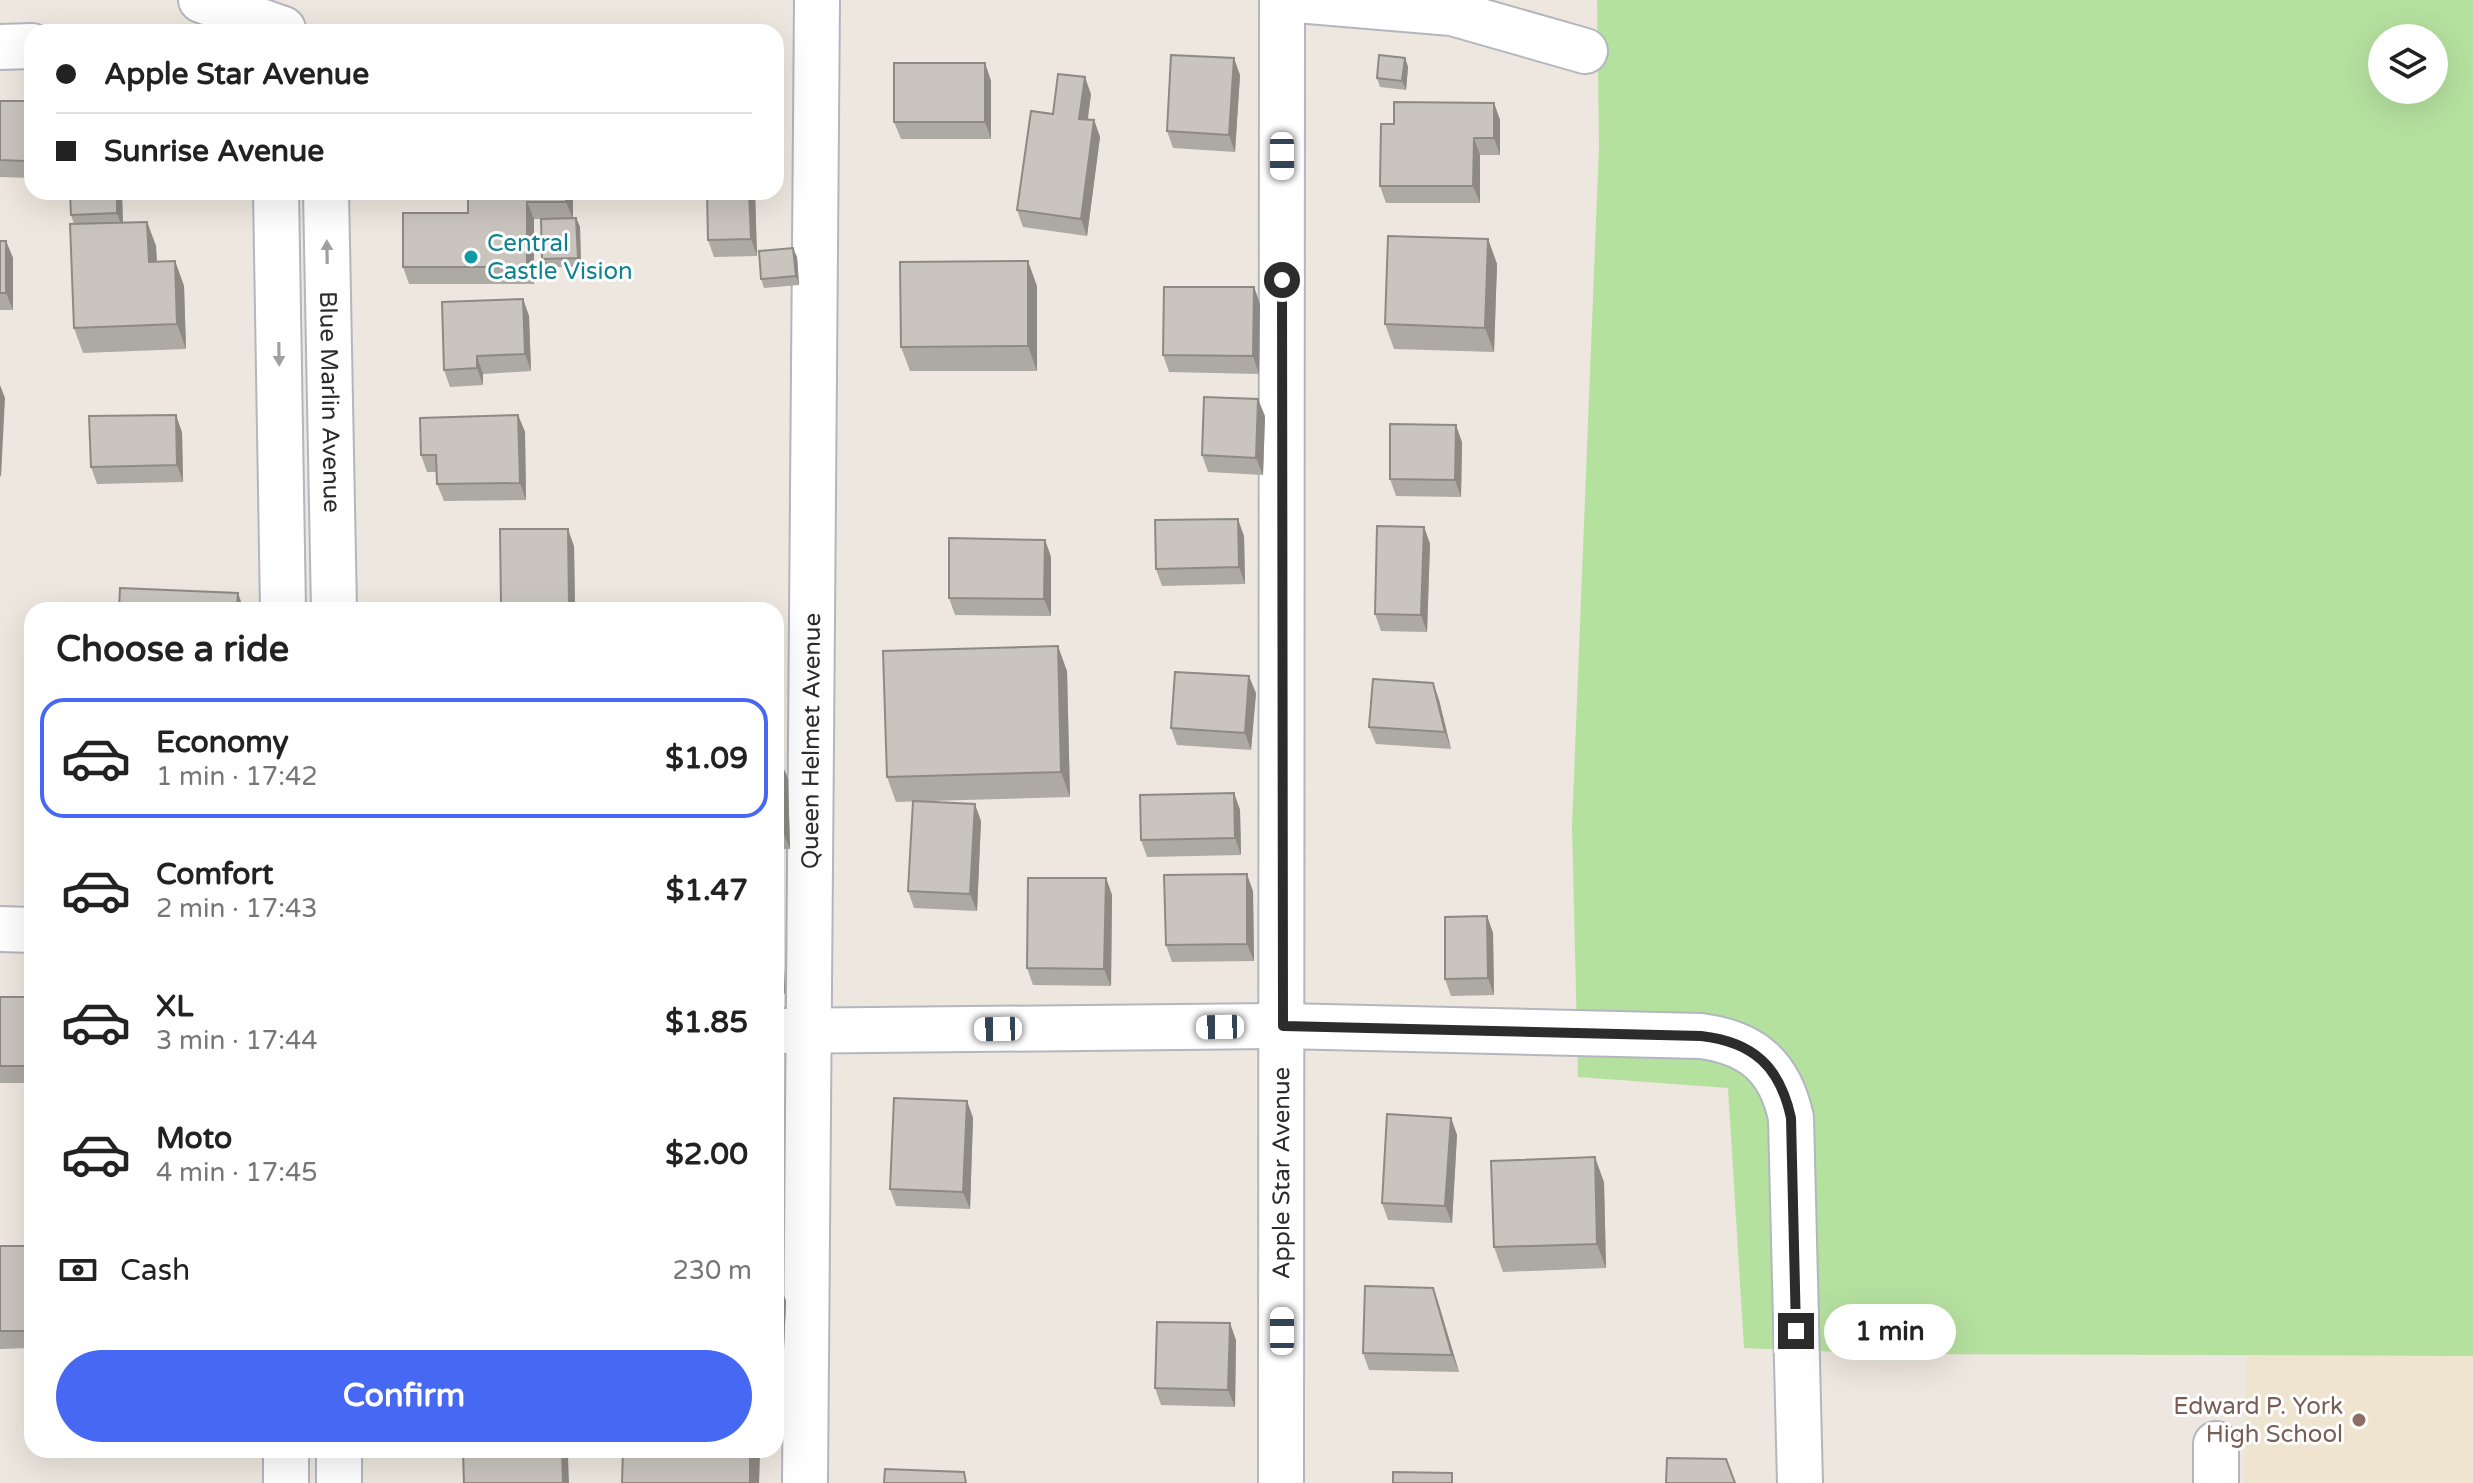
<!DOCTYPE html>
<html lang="en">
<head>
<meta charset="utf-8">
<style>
  body { margin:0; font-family:"Varela Round",sans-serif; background:#f6f6f6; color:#222; height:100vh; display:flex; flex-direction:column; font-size:30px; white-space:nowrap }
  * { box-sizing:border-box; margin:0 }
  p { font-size:26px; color:#767676 }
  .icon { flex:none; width:44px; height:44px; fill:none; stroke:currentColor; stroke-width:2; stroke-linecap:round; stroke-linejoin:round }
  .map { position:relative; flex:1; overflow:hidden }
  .drawer { position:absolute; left:24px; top:602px; width:760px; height:856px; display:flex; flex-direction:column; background:#fff; border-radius:24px; box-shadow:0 8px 32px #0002 }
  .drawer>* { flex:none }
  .top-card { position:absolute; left:24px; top:24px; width:760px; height:176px; border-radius:24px; box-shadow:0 8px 32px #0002; display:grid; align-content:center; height:176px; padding:0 32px; background:#fff }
  .controls { position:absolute; left:2368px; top:24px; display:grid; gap:16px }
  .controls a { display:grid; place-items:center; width:80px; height:80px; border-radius:50%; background:#fff; box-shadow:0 8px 32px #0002; font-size:40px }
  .end { position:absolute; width:36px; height:36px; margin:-18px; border:10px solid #2c2c2c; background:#fff; box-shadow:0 0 0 4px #fff }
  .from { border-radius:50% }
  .bubble { position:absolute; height:56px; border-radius:28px; background:#fff; box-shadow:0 8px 32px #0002; font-size:26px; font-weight:800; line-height:56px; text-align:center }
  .car { position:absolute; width:24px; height:48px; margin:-24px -12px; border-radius:10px; box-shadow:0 0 6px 2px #0007; background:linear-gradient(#fff 24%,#345 0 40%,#fff 0 76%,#345 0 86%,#fff 0) }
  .top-card b { display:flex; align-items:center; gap:28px; height:76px; font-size:30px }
  .top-card b+b { border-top:2px solid #e0e0e0 }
  .top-card i { width:20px; height:20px; background:#222 }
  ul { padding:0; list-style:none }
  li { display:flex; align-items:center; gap:24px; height:120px; margin:0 16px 12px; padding:0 16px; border:4px solid transparent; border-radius:24px }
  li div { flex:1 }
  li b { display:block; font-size:30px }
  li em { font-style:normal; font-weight:800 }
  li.active { border-color:#4768f3 }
  li>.icon { width:72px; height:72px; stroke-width:1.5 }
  h2 { padding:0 32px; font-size:36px; line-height:96px }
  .pay { display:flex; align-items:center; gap:20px; height:88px; padding:0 32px; font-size:30px }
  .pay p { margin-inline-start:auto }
  .cta { display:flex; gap:16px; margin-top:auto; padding:16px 32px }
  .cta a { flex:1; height:92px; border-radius:48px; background:#4768f3; color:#fff; font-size:32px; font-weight:800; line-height:92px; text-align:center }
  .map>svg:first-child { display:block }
  .education { fill:#eee4d0 }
  .green { fill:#b5e19f; fill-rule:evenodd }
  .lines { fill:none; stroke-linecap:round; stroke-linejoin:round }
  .minor-casing { stroke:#b3b6bf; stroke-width:48 }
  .minor { stroke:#fff; stroke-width:44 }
  .wall { fill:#ada9a3 }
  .shaded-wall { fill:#8d8a85 }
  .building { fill:#c9c5be; stroke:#8d8a85; stroke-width:2 }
  .oneway { fill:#a0a0a0 }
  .route { stroke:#2c2c2c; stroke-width:10 }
  .culture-dot { fill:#0f9aa8; stroke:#fff; stroke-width:3 }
  .education-dot { fill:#8d6e63; stroke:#fff; stroke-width:3 }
  .labels { text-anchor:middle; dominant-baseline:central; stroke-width:6; stroke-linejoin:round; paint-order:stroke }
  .culture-label { font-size:24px; fill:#0d838f; stroke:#fff; text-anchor:start }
  .street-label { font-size:24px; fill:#2c2c2c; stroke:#fff }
  .education-label { font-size:24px; fill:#785e54; stroke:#fff; text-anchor:end }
</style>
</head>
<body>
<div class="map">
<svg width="2473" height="1483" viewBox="0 0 2473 1483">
  <rect width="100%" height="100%" fill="#ede7df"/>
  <path class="education" d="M 2246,1356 L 2473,1356 L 2473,1483 L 2244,1483 Z"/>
  <path class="green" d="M 1597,0 L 2473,0 L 2473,1356 L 1887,1354 L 1744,1348 L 1728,1088 L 1578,1077 L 1572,826 L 1599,146 ZM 2382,38 L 2434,38 L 2434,90 L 2382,90 Z"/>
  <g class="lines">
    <g class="minor-casing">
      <g id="minor">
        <path d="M 201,0 L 283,29"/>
        <path d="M 1297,0 L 1452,13 L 1585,51"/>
        <path d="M 0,47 L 32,46"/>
        <path d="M 276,192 L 283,610"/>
        <path id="s1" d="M 326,192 L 334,610"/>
        <path d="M 0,929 L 32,930"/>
        <path d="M 776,1031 L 1283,1026 L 1701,1036 C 1753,1043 1780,1067 1791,1118 L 1800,1483"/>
        <path d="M 286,1483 L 286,1450"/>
        <path d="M 339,1483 L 339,1450"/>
        <path id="s2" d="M 805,1483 L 817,0"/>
        <path id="s3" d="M 1281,1483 L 1282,0"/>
        <path d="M 2216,1483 L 2216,1444"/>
      </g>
    </g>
    <use href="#minor" class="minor"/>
  </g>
  <g class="wall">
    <path d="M 1405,58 L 1408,67 L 1406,90 L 1380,87 L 1377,78 Z"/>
    <path d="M 985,63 L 991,81 L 991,139 L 901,139 L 894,122 Z"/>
    <path d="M 1240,75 L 1235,152 L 1173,148 L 1167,131 Z"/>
    <path d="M 776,89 L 780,136 L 776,137 Z"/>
    <path d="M 1091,94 L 1088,120 L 1094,120 L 1100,137 L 1087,236 L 1023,227 L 1017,210 L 1053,114 Z"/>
    <path d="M 0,101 L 27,101 L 32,116 L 31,178 L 0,177 Z"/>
    <path d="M 1494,103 L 1500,120 L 1500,155 L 1480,155 L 1480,203 L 1386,203 L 1380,186 L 1394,124 Z"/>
    <path d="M 70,192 L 122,192 L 123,222 L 147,222 L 156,246 L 157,262 L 175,261 L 184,286 L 186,349 L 83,353 L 74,328 L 74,224 L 71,215 Z"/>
    <path d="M 573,192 L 573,218 L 576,218 L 580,227 L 581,267 L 546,267 L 542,259 L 541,219 L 534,219 L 534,284 L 409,284 L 403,267 L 468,213 Z"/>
    <path d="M 755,192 L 757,256 L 714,257 L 708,240 Z"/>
    <path d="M 1488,239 L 1497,264 L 1494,352 L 1394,349 L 1385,324 Z"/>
    <path d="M 0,241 L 6,241 L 13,258 L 13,310 L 0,310 Z"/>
    <path d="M 797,257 L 799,285 L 764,288 L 761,279 Z"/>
    <path d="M 1037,286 L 1037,371 L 910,371 L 901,347 Z"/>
    <path d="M 1254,287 L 1260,304 L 1259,374 L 1169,372 L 1163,355 Z"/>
    <path d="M 523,299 L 529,316 L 531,371 L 483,374 L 483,385 L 450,387 L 444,370 Z"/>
    <path d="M 518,415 L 525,432 L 526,500 L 444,501 L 437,484 L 437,472 L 427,472 L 421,455 Z"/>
    <path d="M 1265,416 L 1263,475 L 1208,472 L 1202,455 Z"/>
    <path d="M 182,432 L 183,482 L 97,484 L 91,467 Z"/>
    <path d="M 1462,442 L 1461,497 L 1396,496 L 1390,479 Z"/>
    <path d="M 1424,527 L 1430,544 L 1427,632 L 1381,631 L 1375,614 Z"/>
    <path d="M 1244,536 L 1245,584 L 1162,586 L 1156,569 Z"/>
    <path d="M 1045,540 L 1051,557 L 1051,616 L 955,615 L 949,598 Z"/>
    <path d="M 574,546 L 575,610 L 503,610 L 501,605 Z"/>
    <path d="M 1067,671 L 1070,797 L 896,802 L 887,777 Z"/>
    <path d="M 1433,683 L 1439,700 L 1451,749 L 1376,744 L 1369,727 Z"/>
    <path d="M 1256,693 L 1251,750 L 1177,745 L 1171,728 Z"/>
    <path d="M 776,762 L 781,762 L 788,779 L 790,849 L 776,849 Z"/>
    <path d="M 1234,793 L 1240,810 L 1241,855 L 1147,857 L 1141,840 Z"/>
    <path d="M 981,821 L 977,911 L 914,908 L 908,891 Z"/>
    <path d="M 1106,878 L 1112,895 L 1111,986 L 1033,985 L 1027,968 Z"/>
    <path d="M 1253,891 L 1254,961 L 1172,962 L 1166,945 Z"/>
    <path d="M 776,902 L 782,918 L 785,994 L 776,995 Z"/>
    <path d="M 1487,916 L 1493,933 L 1494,995 L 1451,996 L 1445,979 Z"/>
    <path d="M 0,997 L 32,1010 L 32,1083 L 0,1083 Z"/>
    <path d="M 967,1101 L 973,1118 L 970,1209 L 896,1206 L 890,1189 Z"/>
    <path d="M 1451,1118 L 1457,1135 L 1452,1223 L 1388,1220 L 1382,1203 Z"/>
    <path d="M 1604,1182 L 1606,1268 L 1503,1272 L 1494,1247 Z"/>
    <path d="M 0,1246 L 32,1246 L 32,1348 L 0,1349 Z"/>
    <path d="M 776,1276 L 786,1301 L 781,1420 L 776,1419 Z"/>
    <path d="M 1433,1288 L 1459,1372 L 1369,1370 L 1363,1353 Z"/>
    <path d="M 1236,1340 L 1235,1407 L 1161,1405 L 1155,1388 Z"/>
    <path d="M 103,1450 L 195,1450 L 195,1458 L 106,1457 Z"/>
  </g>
  <g class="shaded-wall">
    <path d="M 1234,58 L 1240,75 L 1235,152 L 1229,135 Z"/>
    <path d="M 1405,58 L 1408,67 L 1406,90 L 1402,81 Z"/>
    <path d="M 985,63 L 991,81 L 991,139 L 985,122 Z"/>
    <path d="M 1085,77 L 1091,94 L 1085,136 L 1079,119 Z"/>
    <path d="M 776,89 L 780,136 L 776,126 Z"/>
    <path d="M 27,101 L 32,116 L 31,178 L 25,161 Z"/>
    <path d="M 1494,103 L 1500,120 L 1500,155 L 1494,138 Z"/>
    <path d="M 1094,120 L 1100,137 L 1087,236 L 1081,219 Z"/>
    <path d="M 1474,138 L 1480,155 L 1480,203 L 1473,186 Z"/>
    <path d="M 117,192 L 122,192 L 123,230 L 117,213 Z"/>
    <path d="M 566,192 L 573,192 L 573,219 L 566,202 Z"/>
    <path d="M 749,192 L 755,192 L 757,256 L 751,239 Z"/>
    <path d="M 527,202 L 534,219 L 534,284 L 527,267 Z"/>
    <path d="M 576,218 L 580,227 L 581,267 L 578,258 Z"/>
    <path d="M 147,222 L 156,246 L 158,287 L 149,262 Z"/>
    <path d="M 1488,239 L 1497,264 L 1494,352 L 1485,328 Z"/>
    <path d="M 6,241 L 13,258 L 13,310 L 6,293 Z"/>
    <path d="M 793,248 L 797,257 L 799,285 L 796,276 Z"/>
    <path d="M 175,261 L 184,286 L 186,349 L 177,324 Z"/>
    <path d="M 1028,261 L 1037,286 L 1037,371 L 1028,346 Z"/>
    <path d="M 1254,287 L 1260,304 L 1259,374 L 1253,356 Z"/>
    <path d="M 523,299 L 529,316 L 531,371 L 525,354 Z"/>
    <path d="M 477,356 L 483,374 L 483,385 L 477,368 Z"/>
    <path d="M 0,385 L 5,398 L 1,477 L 0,475 Z"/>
    <path d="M 1258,399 L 1265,416 L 1263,475 L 1256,458 Z"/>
    <path d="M 176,415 L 182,432 L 183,482 L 177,465 Z"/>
    <path d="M 518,415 L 525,432 L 526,500 L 520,483 Z"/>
    <path d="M 1456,425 L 1462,442 L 1461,497 L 1455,480 Z"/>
    <path d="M 1238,519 L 1244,536 L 1245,584 L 1239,567 Z"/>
    <path d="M 1424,527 L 1430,544 L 1427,632 L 1421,615 Z"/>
    <path d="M 568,529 L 574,546 L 575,610 L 571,610 L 569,604 Z"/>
    <path d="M 1045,540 L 1051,557 L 1051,616 L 1044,599 Z"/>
    <path d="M 238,593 L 244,610 L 237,610 Z"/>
    <path d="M 1058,646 L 1067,671 L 1070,797 L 1061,772 Z"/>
    <path d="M 1249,676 L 1256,693 L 1251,750 L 1245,733 Z"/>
    <path d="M 1433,683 L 1439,700 L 1451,749 L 1445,732 Z"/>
    <path d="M 781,762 L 788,779 L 790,849 L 783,832 Z"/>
    <path d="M 1234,793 L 1240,810 L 1241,855 L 1235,838 Z"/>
    <path d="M 975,804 L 981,821 L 977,911 L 970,894 Z"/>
    <path d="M 1247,874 L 1253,891 L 1254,961 L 1247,944 Z"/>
    <path d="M 1106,878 L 1112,895 L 1111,986 L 1104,969 Z"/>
    <path d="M 776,902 L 782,918 L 785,994 L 779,977 Z"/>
    <path d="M 1487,916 L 1493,933 L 1494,995 L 1488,978 Z"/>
    <path d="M 27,997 L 32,1010 L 32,1077 L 28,1066 Z"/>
    <path d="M 967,1101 L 973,1118 L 970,1209 L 963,1192 Z"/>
    <path d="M 1451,1118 L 1457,1135 L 1452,1223 L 1445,1206 Z"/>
    <path d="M 1595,1157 L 1604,1182 L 1606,1268 L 1597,1244 Z"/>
    <path d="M 777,1276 L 786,1301 L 781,1420 L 776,1405 Z"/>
    <path d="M 1433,1288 L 1439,1305 L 1459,1372 L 1452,1355 Z"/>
    <path d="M 1230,1323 L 1236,1340 L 1235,1407 L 1228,1390 Z"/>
    <path d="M 562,1450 L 566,1450 L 568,1457 L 569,1483 L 563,1483 Z"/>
    <path d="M 750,1450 L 757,1450 L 760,1456 L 759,1483 L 750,1483 Z"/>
  </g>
  <g class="building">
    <path d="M 1171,55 L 1234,58 L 1229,135 L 1167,131 Z"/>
    <path d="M 1379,55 L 1405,58 L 1402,81 L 1377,78 Z"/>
    <rect x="894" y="63" width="91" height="59"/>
    <path d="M 1058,74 L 1085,77 L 1079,119 L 1094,120 L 1081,219 L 1017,210 L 1031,111 L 1053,114 Z"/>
    <path d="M 0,101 L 27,101 L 25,161 L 0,160 Z"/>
    <path d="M 1394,102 L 1494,103 L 1494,138 L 1474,138 L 1473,186 L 1380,186 L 1381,124 L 1394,124 Z"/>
    <path d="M 70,192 L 117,192 L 117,213 L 71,215 Z"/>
    <path d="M 468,192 L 566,192 L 566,202 L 527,202 L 527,267 L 403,267 L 403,213 L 468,213 Z"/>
    <path d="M 707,192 L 749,192 L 751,239 L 708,240 Z"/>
    <path d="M 576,218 L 578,258 L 542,259 L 541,219 Z"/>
    <path d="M 147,222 L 149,262 L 175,261 L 177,324 L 74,328 L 70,224 Z"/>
    <path d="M 1388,236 L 1488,239 L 1485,328 L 1385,324 Z"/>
    <rect x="0" y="241" width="6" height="52"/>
    <path d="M 793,248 L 796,276 L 761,279 L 759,251 Z"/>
    <path d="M 1028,261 L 1028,346 L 901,347 L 900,262 Z"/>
    <path d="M 1164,287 L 1254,287 L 1253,356 L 1163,355 Z"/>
    <path d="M 523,299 L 525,354 L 477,356 L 477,368 L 444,370 L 442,302 Z"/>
    <path d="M 1204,397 L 1258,399 L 1256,458 L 1202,455 Z"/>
    <path d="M 176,415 L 177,465 L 91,467 L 89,416 Z"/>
    <path d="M 518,415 L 520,483 L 437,484 L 436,455 L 421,455 L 420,418 Z"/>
    <path d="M 1390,424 L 1456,425 L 1455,480 L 1390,479 Z"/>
    <path d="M 1238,519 L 1239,567 L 1156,569 L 1155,520 Z"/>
    <path d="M 1377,526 L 1424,527 L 1421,615 L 1375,614 Z"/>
    <path d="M 500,529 L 568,529 L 569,604 L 501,605 Z"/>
    <path d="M 949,538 L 1045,540 L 1044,599 L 949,598 Z"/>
    <path d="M 120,588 L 238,593 L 237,610 L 119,610 Z"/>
    <path d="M 1058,646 L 1061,772 L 887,777 L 883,651 Z"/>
    <path d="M 1175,672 L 1249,676 L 1245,733 L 1171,728 Z"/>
    <path d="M 1373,679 L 1433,683 L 1445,732 L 1369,727 Z"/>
    <path d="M 776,762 L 781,762 L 783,832 L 776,832 Z"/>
    <path d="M 1234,793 L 1235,838 L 1141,840 L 1140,795 Z"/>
    <path d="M 913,801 L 975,804 L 970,894 L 908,891 Z"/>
    <path d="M 1247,874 L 1247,944 L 1166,945 L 1164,875 Z"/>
    <path d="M 1028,878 L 1106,878 L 1104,969 L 1027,968 Z"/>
    <path d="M 776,908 L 779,977 L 776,977 Z"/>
    <path d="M 1487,916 L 1488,978 L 1445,979 L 1445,917 Z"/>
    <path d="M 0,997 L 27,997 L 28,1066 L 0,1066 Z"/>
    <path d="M 894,1098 L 967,1101 L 963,1192 L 890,1189 Z"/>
    <path d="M 1387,1114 L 1451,1118 L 1445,1206 L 1382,1203 Z"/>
    <path d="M 1595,1157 L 1597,1244 L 1494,1247 L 1491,1161 Z"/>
    <rect x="0" y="1246" width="32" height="85"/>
    <path d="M 1365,1286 L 1433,1288 L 1452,1355 L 1363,1353 Z"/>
    <path d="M 1157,1322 L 1230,1323 L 1228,1390 L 1155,1388 Z"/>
    <path d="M 484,1450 L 562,1450 L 563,1483 L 464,1483 L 463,1453 Z"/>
    <path d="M 623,1450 L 750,1450 L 750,1483 L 622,1483 Z"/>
    <path d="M 1667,1458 L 1726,1459 L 1735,1483 L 1666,1483 Z"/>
    <path d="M 885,1469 L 964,1472 L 966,1483 L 884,1483 Z"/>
    <path d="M 1393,1472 L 1452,1473 L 1452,1483 L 1393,1483 Z"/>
  </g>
  <defs><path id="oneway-solid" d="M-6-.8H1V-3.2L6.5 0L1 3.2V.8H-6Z" transform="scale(2)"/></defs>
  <g class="oneway">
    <use href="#oneway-solid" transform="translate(327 252) rotate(-91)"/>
    <use href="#oneway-solid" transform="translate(279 354) rotate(89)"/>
  </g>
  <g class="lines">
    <path class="route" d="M 1282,280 L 1283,1026 L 1701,1036 C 1754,1042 1780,1067 1791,1118 L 1796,1331"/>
  </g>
  <circle class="culture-dot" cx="471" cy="257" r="8"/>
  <circle class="education-dot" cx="2359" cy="1420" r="8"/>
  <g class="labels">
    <g class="culture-label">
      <text x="487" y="243">Central<tspan x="487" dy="28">Castle Vision</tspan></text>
    </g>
    <g class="street-label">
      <text stroke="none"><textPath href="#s1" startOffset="210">Blue Marlin Avenue</textPath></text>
      <text stroke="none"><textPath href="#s2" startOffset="742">Queen Helmet Avenue</textPath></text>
      <text stroke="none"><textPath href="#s3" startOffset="310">Apple Star Avenue</textPath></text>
    </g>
    <g class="education-label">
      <text x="2343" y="1406">Edward P. York<tspan x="2343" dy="28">High School</tspan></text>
    </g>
  </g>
</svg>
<div class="controls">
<a><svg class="icon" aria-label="layers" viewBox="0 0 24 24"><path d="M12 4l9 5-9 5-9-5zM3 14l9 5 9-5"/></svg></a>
</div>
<i class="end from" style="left:1282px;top:280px"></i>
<i class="end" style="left:1796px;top:1331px"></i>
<div class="bubble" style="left:1824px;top:1304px;width:132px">1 min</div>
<i class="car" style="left:1282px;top:156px;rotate:180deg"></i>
<i class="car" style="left:1220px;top:1027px;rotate:269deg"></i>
<i class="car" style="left:998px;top:1029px;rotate:269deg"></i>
<i class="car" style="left:1282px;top:1331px;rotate:0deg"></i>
<div class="top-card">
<b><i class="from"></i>Apple Star Avenue</b>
<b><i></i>Sunrise Avenue</b>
</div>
<section class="drawer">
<h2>Choose a ride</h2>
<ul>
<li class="active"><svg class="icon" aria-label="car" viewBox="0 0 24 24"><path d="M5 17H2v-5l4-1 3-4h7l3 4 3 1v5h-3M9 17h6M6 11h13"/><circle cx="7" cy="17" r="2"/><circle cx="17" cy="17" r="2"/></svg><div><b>Economy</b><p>1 min · 17:42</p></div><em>$1.09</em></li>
<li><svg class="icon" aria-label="car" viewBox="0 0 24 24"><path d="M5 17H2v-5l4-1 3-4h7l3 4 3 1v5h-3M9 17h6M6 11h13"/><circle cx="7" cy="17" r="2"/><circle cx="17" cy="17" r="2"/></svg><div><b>Comfort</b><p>2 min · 17:43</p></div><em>$1.47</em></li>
<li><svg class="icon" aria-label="car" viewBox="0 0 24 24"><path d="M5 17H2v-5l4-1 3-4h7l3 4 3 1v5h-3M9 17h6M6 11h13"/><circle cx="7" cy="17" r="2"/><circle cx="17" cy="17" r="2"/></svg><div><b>XL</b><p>3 min · 17:44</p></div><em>$1.85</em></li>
<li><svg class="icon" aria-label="car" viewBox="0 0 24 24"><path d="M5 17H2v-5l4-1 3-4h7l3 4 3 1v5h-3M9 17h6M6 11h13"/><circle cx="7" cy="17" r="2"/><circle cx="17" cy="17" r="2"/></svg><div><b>Moto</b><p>4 min · 17:45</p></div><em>$2.00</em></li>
</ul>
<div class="pay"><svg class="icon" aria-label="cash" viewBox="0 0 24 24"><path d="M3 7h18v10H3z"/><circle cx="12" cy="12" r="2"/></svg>Cash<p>230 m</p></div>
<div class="cta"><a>Confirm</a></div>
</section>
</div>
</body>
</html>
